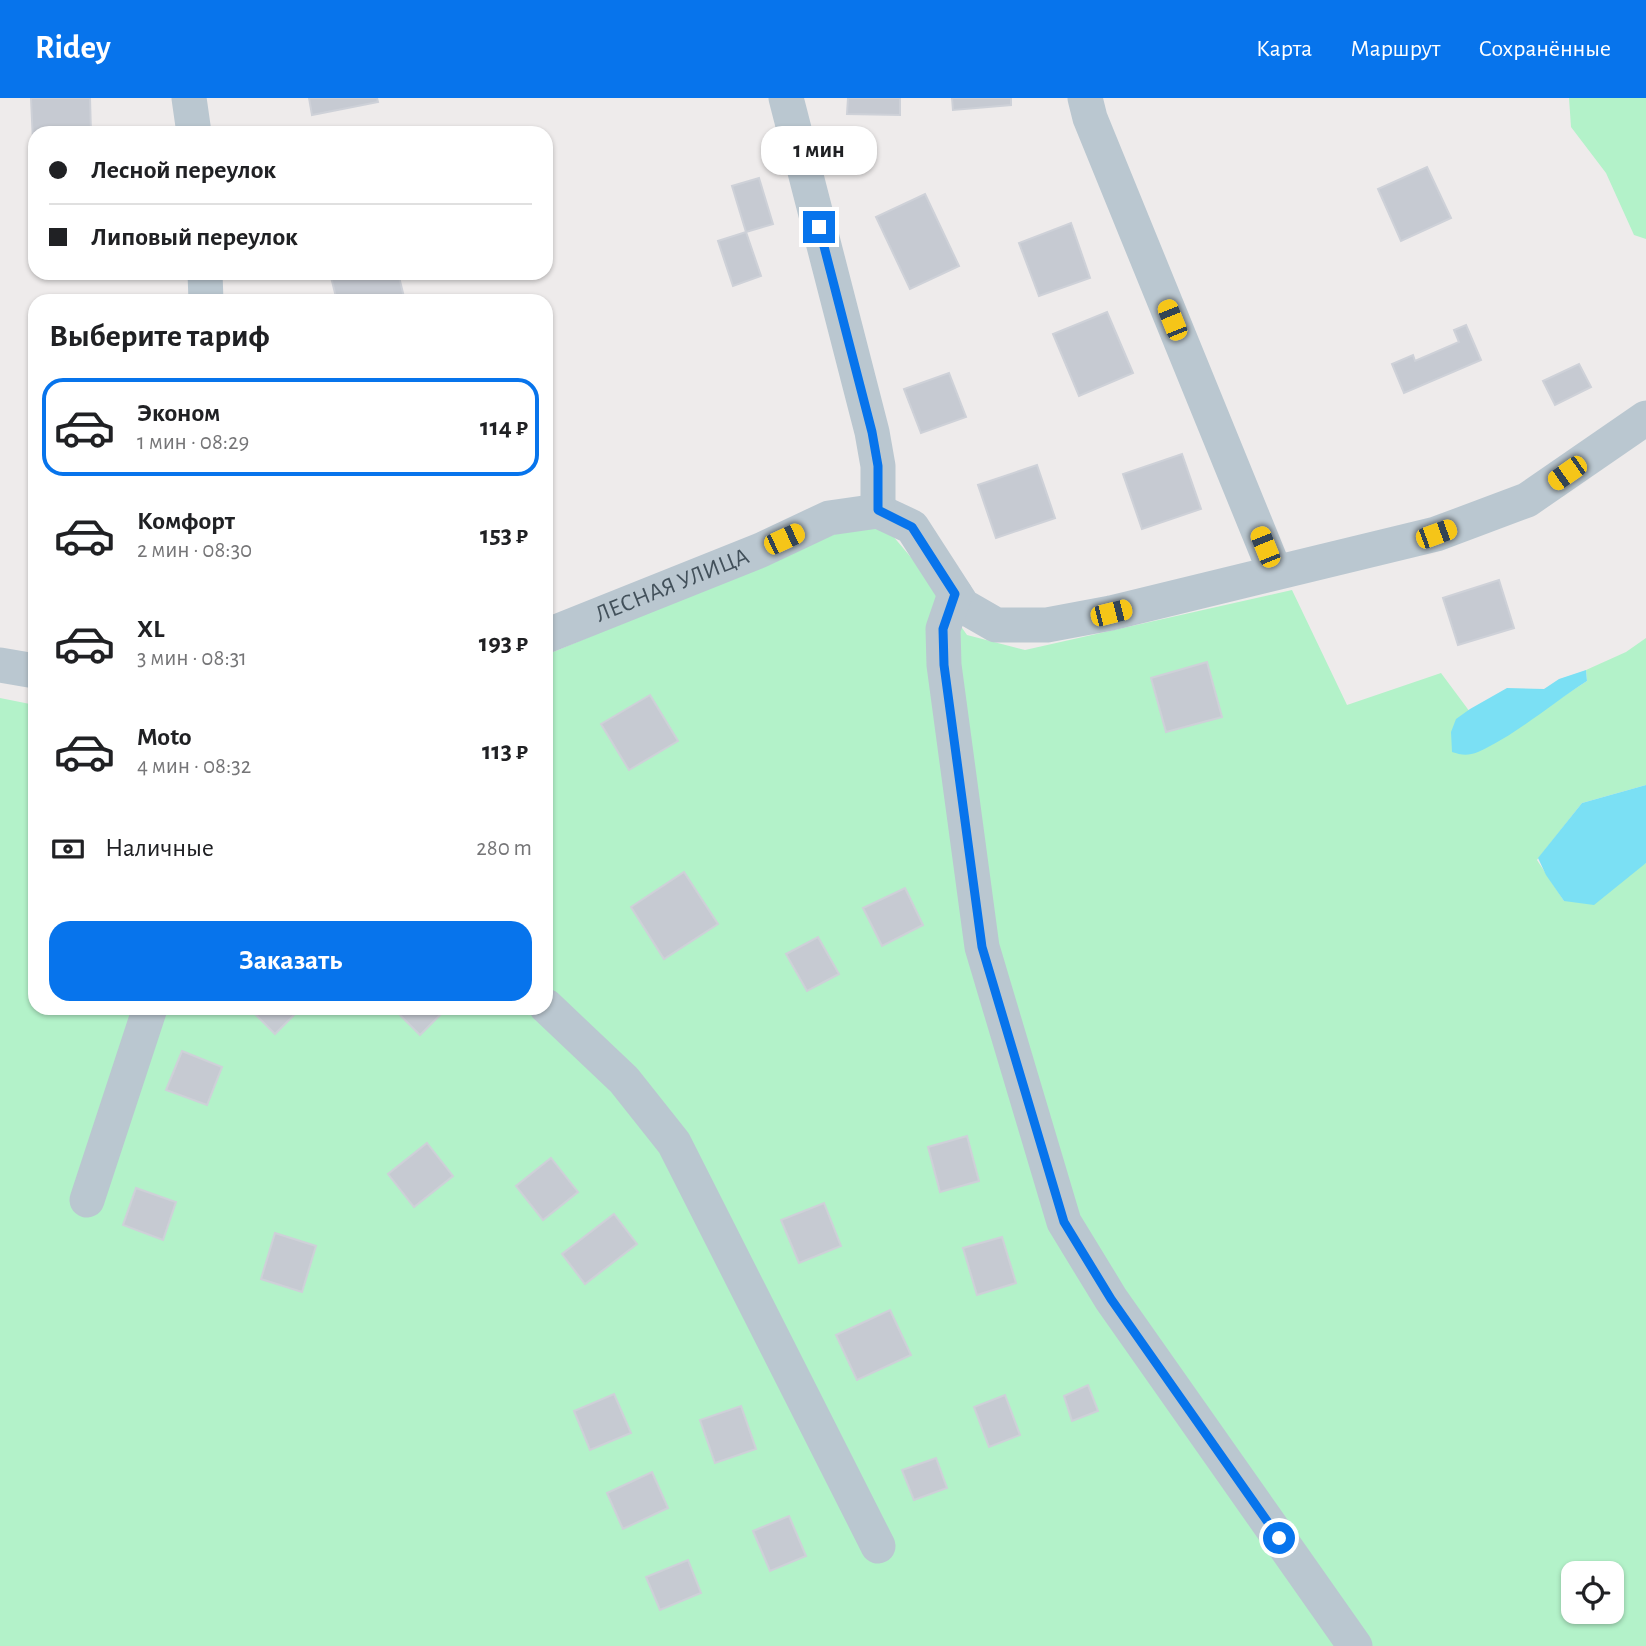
<!DOCTYPE html>
<html lang="ru">
<head>
<meta charset="utf-8">
<style>
  body { margin:0; font-family:"Alegreya Sans",sans-serif; background:#f6f6f6; color:#202124; height:100vh; display:flex; flex-direction:column; font-size:26px; white-space:nowrap }
  * { box-sizing:border-box; margin:0 }
  p { font-size:23px; color:#757577 }
  .icon { flex:none; width:38px; height:38px; fill:none; stroke:currentColor; stroke-width:2; stroke-linecap:round; stroke-linejoin:round }
  .map { position:relative; flex:1; overflow:hidden }
  .details { position:absolute; left:28px; top:196px; width:525px; height:721px; display:flex; flex-direction:column; background:#fff; border-radius:21px; box-shadow:0 2px 5px #0004 }
  .details>* { flex:none }
  .banner { position:absolute; left:28px; top:28px; width:525px; height:154px; border-radius:21px; box-shadow:0 2px 5px #0004; display:grid; align-content:center; height:154px; padding:0 21px; background:#fff }
  .buttons { position:absolute; left:1561px; top:1463px; display:grid; gap:14px }
  .buttons a { display:grid; place-items:center; width:63px; height:63px; border-radius:14px; background:#fff; box-shadow:0 2px 5px #0004; font-size:35px }
  .end { position:absolute; width:32px; height:32px; margin:-16px; border:9px solid #0774ec; background:#fff; box-shadow:0 0 0 4px #fff }
  .from { border-radius:50% }
  .bubble { position:absolute; height:49px; border-radius:21px; background:#fff; box-shadow:0 2px 5px #0004; font-size:23px; font-weight:600; line-height:49px; text-align:center }
  .car { position:absolute; width:21px; height:42px; margin:-21px -10px; border-radius:9px; box-shadow:0 0 5px 2px #0007; background:linear-gradient(#f5c518 24%,#345 0 40%,#f5c518 0 76%,#345 0 86%,#f5c518 0) }
  .banner b { display:flex; align-items:center; gap:24px; height:66px; font-size:26px }
  .banner b+b { border-top:2px solid #e0e0e0 }
  .banner i { width:18px; height:18px; background:#202124 }
  ul { padding:0; list-style:none }
  li { display:flex; align-items:center; gap:21px; height:98px; margin:0 14px 10px; padding:0 7px; border:4px solid transparent; border-radius:21px }
  li div { flex:1 }
  li b { display:block; font-size:26px }
  li em { font-style:normal; font-weight:600 }
  li.on { border-color:#0774ec }
  li>.icon { width:63px; height:63px; stroke-width:1.5 }
  h2 { padding:0 21px; font-size:32px; line-height:84px }
  .pay { display:flex; align-items:center; gap:18px; height:77px; padding:0 21px; font-size:26px }
  .pay p { margin-inline-start:auto }
  .action { display:flex; gap:14px; margin-top:auto; padding:14px 21px }
  .action a { flex:1; height:80px; border-radius:21px; background:#0774ec; color:#fff; font-size:28px; font-weight:600; line-height:80px; text-align:center }
  header { display:flex; align-items:center; gap:42px; box-sizing:border-box; height:98px; padding:0 35px; background:#0774ec; color:#fff }
  header strong { font-size:33px }
  nav { display:flex; gap:38px; margin-inline-start:auto; font-size:24px }
  .map>svg:first-child { display:block }
  .green { fill:#b3f2c9; fill-rule:evenodd }
  .water { fill:#7be0f4 }
  .building { fill:#c6cad2; stroke:#ced1d8; stroke-width:2 }
  .lines { fill:none; stroke-linecap:round; stroke-linejoin:round }
  .street { stroke:#bac7d0; stroke-width:35 }
  .route { stroke:#0774ec; stroke-width:9 }
  .labels { text-anchor:middle; dominant-baseline:central; stroke-width:5; stroke-linejoin:round; paint-order:stroke }
  .street-label { font-size:24px; fill:#42505a; stroke:#fff }
</style>
</head>
<body>
<header>
<strong>Ridey</strong>
<nav><a>Карта</a><a>Маршрут</a><a>Сохранённые</a></nav>
</header>
<div class="map">
<svg width="1646" height="1548" viewBox="0 0 1646 1548">
  <rect width="100%" height="100%" fill="#eeebeb"/>
  <g class="green">
    <path d="M 1569,0 L 1646,0 L 1646,141 L 1634,137 L 1606,75 L 1571,29 Z"/>
    <path d="M 847,431 L 887,431 L 920,470 L 967,537 L 1025,552 L 1292,492 L 1347,607 L 1441,575 L 1493,645 C 1526,626 1555,603 1587,583 L 1586,572 L 1626,554 L 1646,540 L 1646,687 L 1582,705 L 1537,762 L 1564,803 L 1646,765 L 1646,1548 L 0,1548 L 0,600 L 35,607 L 35,910 L 546,910 L 546,557 ZM 1573,1475 L 1612,1475 L 1612,1514 L 1573,1514 Z"/>
  </g>
  <g class="water">
    <path d="M 1586,572 L 1587,583 C 1552,605 1515,638 1478,654 C 1468,658 1461,657 1452,654 L 1451,634 L 1456,621 L 1470,611 L 1507,590 L 1544,591 L 1559,581 Z"/>
    <path d="M 1646,687 L 1646,765 L 1594,807 L 1564,803 L 1546,777 L 1538,760 L 1582,705 Z"/>
  </g>
  <g class="building">
    <path d="M 31,0 L 90,0 L 91,35 L 35,35 L 35,44 L 33,44 Z"/>
    <path d="M 309,0 L 377,0 L 378,4 L 312,17 Z"/>
    <path d="M 848,0 L 900,0 L 900,17 L 847,16 Z"/>
    <path d="M 952,0 L 1011,0 L 1011,7 L 953,12 Z"/>
    <path d="M 1427,69 L 1451,120 L 1401,143 L 1378,91 Z"/>
    <path d="M 759,80 L 773,126 L 746,134 L 732,88 Z"/>
    <path d="M 925,96 L 959,168 L 910,191 L 876,119 Z"/>
    <path d="M 1071,125 L 1090,180 L 1039,198 L 1019,145 Z"/>
    <path d="M 746,134 L 761,178 L 733,188 L 718,143 Z"/>
    <path d="M 330,175 L 398,175 L 404,199 L 387,203 L 337,203 Z"/>
    <path d="M 1107,214 L 1133,275 L 1079,298 L 1053,236 Z"/>
    <path d="M 1466,227 L 1481,262 L 1404,295 L 1392,266 L 1413,257 L 1415,263 L 1459,244 L 1454,232 Z"/>
    <path d="M 1579,266 L 1591,289 L 1555,307 L 1543,283 Z"/>
    <path d="M 949,275 L 966,319 L 921,335 L 904,291 Z"/>
    <path d="M 1182,356 L 1201,411 L 1142,431 L 1123,376 Z"/>
    <path d="M 1037,367 L 1055,420 L 996,440 L 978,387 Z"/>
    <path d="M 1499,482 L 1514,530 L 1458,547 L 1443,500 Z"/>
    <path d="M 1207,564 L 1222,619 L 1166,634 L 1151,580 Z"/>
    <path d="M 650,597 L 678,643 L 629,672 L 601,626 Z"/>
    <path d="M 684,774 L 718,826 L 664,861 L 631,809 Z"/>
    <path d="M 905,790 L 923,827 L 882,848 L 863,810 Z"/>
    <path d="M 818,839 L 839,876 L 807,893 L 786,856 Z"/>
    <path d="M 249,910 L 301,910 L 275,936 Z"/>
    <path d="M 393,910 L 447,910 L 420,937 Z"/>
    <path d="M 182,953 L 222,969 L 207,1007 L 166,992 Z"/>
    <path d="M 967,1038 L 979,1083 L 940,1094 L 928,1049 Z"/>
    <path d="M 427,1045 L 453,1078 L 414,1109 L 388,1076 Z"/>
    <path d="M 551,1060 L 578,1094 L 543,1122 L 516,1088 Z"/>
    <path d="M 136,1090 L 176,1104 L 163,1142 L 123,1127 Z"/>
    <path d="M 824,1105 L 841,1148 L 799,1165 L 781,1122 Z"/>
    <path d="M 614,1116 L 637,1146 L 585,1186 L 562,1156 Z"/>
    <path d="M 275,1135 L 316,1148 L 302,1194 L 261,1181 Z"/>
    <path d="M 1002,1139 L 1016,1185 L 977,1197 L 963,1150 Z"/>
    <path d="M 890,1212 L 911,1257 L 857,1282 L 836,1237 Z"/>
    <path d="M 1088,1287 L 1098,1313 L 1072,1323 L 1064,1298 Z"/>
    <path d="M 614,1296 L 631,1335 L 590,1352 L 574,1313 Z"/>
    <path d="M 1005,1297 L 1020,1337 L 989,1349 L 974,1309 Z"/>
    <path d="M 741,1308 L 756,1351 L 715,1365 L 700,1322 Z"/>
    <path d="M 936,1360 L 947,1390 L 914,1402 L 902,1372 Z"/>
    <path d="M 652,1374 L 668,1410 L 623,1431 L 607,1395 Z"/>
    <path d="M 789,1418 L 806,1458 L 770,1473 L 753,1433 Z"/>
    <path d="M 688,1462 L 701,1495 L 660,1512 L 646,1479 Z"/>
  </g>
  <g class="lines">
    <g class="street">
      <path d="M 189,0 L 194,35"/>
      <path d="M 786,0 L 872,334 L 878,368 L 878,413"/>
      <path d="M 1085,0 L 1090,20 L 1275,474"/>
      <path d="M 205,175 L 206,203"/>
      <path d="M 878,413 L 912,429 L 963,508 L 996,527 L 1047,527 L 1111,515 L 1436,436 L 1527,402 L 1646,320"/>
      <path d="M 955,496 L 943,531 L 944,567 L 982,849 L 1064,1124 L 1111,1201 L 1355,1548"/>
      <path id="s1" d="M 546,538 L 761,452 L 829,420 L 878,413"/>
      <path d="M 0,567 L 35,573"/>
      <path d="M 546,908 L 624,982 L 674,1045 L 878,1448"/>
      <path d="M 87,1102 L 150,910"/>
    </g>
  </g>
  <g class="lines">
    <path class="route" d="M 819,129 L 872,334 L 878,368 L 878,412 L 912,429 L 955,496 L 943,531 L 944,567 L 982,849 L 1064,1124 L 1111,1201 L 1279,1440"/>
  </g>
  <g class="labels">
    <g class="street-label">
      <text stroke="none"><textPath href="#s1" startOffset="136">ЛЕСНАЯ УЛИЦА</textPath></text>
    </g>
  </g>
</svg>
<div class="buttons">
<a><svg class="icon" aria-label="locate" viewBox="0 0 24 24"><circle cx="12" cy="12" r="6"/><path d="M12 2v4M12 18v4M2 12h4M18 12h4"/></svg></a>
</div>
<i class="end from" style="left:1279px;top:1440px"></i>
<i class="end" style="left:819px;top:129px"></i>
<div class="bubble" style="left:761px;top:28px;width:116px">1 мин</div>
<i class="car" style="left:1172px;top:222px;rotate:338deg"></i>
<i class="car" style="left:1567px;top:375px;rotate:235deg"></i>
<i class="car" style="left:1436px;top:436px;rotate:70deg"></i>
<i class="car" style="left:784px;top:441px;rotate:65deg"></i>
<i class="car" style="left:1265px;top:449px;rotate:338deg"></i>
<i class="car" style="left:1111px;top:515px;rotate:76deg"></i>
<div class="banner">
<b><i class="from"></i>Лесной переулок</b>
<b><i></i>Липовый переулок</b>
</div>
<section class="details">
<h2>Выберите тариф</h2>
<ul>
<li class="on"><svg class="icon" aria-label="car" viewBox="0 0 24 24"><path d="M5 17H2v-5l4-1 3-4h7l3 4 3 1v5h-3M9 17h6M6 11h13"/><circle cx="7" cy="17" r="2"/><circle cx="17" cy="17" r="2"/></svg><div><b>Эконом</b><p>1 мин · 08:29</p></div><em>114 ₽</em></li>
<li><svg class="icon" aria-label="car" viewBox="0 0 24 24"><path d="M5 17H2v-5l4-1 3-4h7l3 4 3 1v5h-3M9 17h6M6 11h13"/><circle cx="7" cy="17" r="2"/><circle cx="17" cy="17" r="2"/></svg><div><b>Комфорт</b><p>2 мин · 08:30</p></div><em>153 ₽</em></li>
<li><svg class="icon" aria-label="car" viewBox="0 0 24 24"><path d="M5 17H2v-5l4-1 3-4h7l3 4 3 1v5h-3M9 17h6M6 11h13"/><circle cx="7" cy="17" r="2"/><circle cx="17" cy="17" r="2"/></svg><div><b>XL</b><p>3 мин · 08:31</p></div><em>193 ₽</em></li>
<li><svg class="icon" aria-label="car" viewBox="0 0 24 24"><path d="M5 17H2v-5l4-1 3-4h7l3 4 3 1v5h-3M9 17h6M6 11h13"/><circle cx="7" cy="17" r="2"/><circle cx="17" cy="17" r="2"/></svg><div><b>Moto</b><p>4 мин · 08:32</p></div><em>113 ₽</em></li>
</ul>
<div class="pay"><svg class="icon" aria-label="cash" viewBox="0 0 24 24"><path d="M3 7h18v10H3z"/><circle cx="12" cy="12" r="2"/></svg>Наличные<p>280 m</p></div>
<div class="action"><a>Заказать</a></div>
</section>
</div>
</body>
</html>
